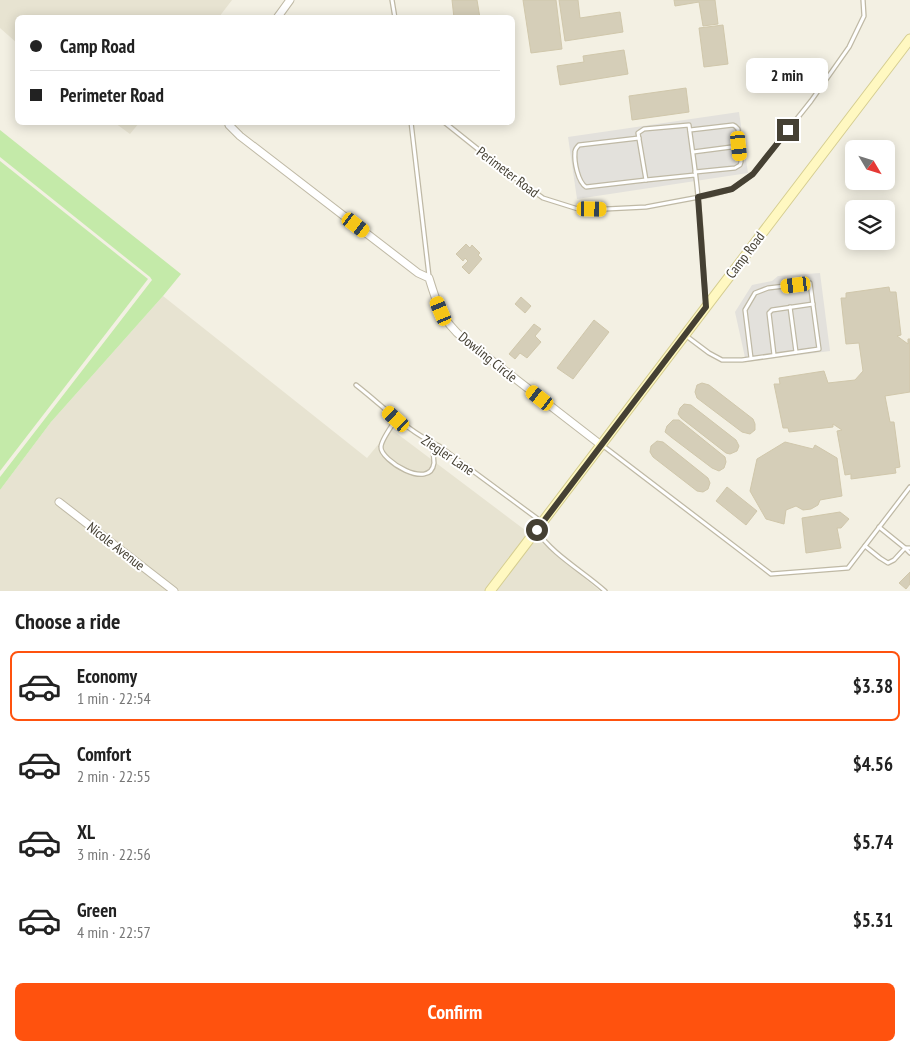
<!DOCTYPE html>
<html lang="en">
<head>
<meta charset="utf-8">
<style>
  body { margin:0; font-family:"PT Sans Narrow",sans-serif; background:#f2f2f2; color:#222; height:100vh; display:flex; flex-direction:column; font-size:19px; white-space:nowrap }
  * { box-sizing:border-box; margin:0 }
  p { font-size:16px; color:#767676 }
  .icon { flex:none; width:28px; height:28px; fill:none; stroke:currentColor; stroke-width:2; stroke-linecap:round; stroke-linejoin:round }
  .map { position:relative; height:591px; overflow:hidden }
  .drawer { display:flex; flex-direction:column; background:#fff; flex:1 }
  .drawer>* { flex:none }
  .hud { position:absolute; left:15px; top:15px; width:500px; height:110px; border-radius:8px; box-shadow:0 2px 12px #0003; display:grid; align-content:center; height:110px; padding:0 15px; background:#fff }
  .needle { width:32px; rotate:128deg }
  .tools { position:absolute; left:845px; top:140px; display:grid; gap:10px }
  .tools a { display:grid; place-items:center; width:50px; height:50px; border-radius:8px; background:#fff; box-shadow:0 2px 12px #0003; font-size:25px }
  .end { position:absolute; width:22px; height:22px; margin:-11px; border:6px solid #454033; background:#fff; box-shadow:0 0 0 2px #fff }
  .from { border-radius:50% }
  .bubble { position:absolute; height:35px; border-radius:8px; background:#fff; box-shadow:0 2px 12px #0003; font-size:16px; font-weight:600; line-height:35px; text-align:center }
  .car { position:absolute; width:15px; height:30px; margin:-15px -8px; border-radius:6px; box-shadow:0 0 4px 1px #0007; background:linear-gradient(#f5c518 24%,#345 0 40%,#f5c518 0 76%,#345 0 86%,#f5c518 0) }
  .hud b { display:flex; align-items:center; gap:18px; height:48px; font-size:19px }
  .hud b+b { border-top:1px solid #e0e0e0 }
  .hud i { width:12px; height:12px; background:#222 }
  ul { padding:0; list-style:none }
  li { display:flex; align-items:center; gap:15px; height:70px; margin:0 10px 8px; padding:0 5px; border:2px solid transparent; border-radius:8px }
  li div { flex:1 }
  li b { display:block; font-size:19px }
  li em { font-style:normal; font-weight:600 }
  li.active { border-color:#ff520e }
  li>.icon { width:45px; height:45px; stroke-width:1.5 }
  h2 { padding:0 15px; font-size:22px; line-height:60px }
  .button { display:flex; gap:10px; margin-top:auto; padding:10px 15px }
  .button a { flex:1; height:58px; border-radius:8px; background:#ff520e; color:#fff; font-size:20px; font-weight:600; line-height:58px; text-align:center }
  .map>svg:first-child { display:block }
  .residential { fill:#e7e3d1 }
  .green { fill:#c4eaa9 }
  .parking { fill:#e3e1dc }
  .building { fill:#d5ceb8; stroke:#d0c7ab }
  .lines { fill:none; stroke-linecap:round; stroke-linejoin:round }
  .lane-casing { stroke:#bfb9a5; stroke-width:5.5 }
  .street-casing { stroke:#bfb9a5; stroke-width:9 }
  .secondary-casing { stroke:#d5cd90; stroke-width:11 }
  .lane { stroke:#fff; stroke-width:3 }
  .street { stroke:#fff; stroke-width:7 }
  .secondary { stroke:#fff8c1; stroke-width:9 }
  .route { stroke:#454033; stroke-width:6 }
  .labels { text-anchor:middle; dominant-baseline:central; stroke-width:4; stroke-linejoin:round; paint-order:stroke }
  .street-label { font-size:14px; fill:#454033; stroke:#fff }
</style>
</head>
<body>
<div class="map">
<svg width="910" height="591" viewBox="0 0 910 591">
  <rect width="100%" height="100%" fill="#f3f0e3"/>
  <g class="residential">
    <path d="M 0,0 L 232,0 L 219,17 L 18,18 L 17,43 L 0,28 Z"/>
    <path d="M 115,123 L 139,123 L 130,134 Z"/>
    <path d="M 163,296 L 367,458 L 391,429 L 529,533 L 485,591 L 0,591 L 0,490 L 51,422 Z"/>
    <path d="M 536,538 L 600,591 L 496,591 Z"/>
  </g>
  <g class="green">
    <path d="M 0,130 L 181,274 L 163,296 L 51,422 L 0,490 L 0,477 L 152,280 L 150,277 L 0,157 Z"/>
    <path d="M 0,161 L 148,279 L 0,471 Z"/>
  </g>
  <g class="parking">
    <path d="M 739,112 L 748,173 L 577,199 L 568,137 Z"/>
    <path d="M 820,273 L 830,351 L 746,362 L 735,312 L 752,285 L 772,281 L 778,276 Z"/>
  </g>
  <g class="building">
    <path d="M 452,0 L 477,0 L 480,18 L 454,18 Z"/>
    <path d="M 523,0 L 556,0 L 562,49 L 531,53 Z"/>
    <path d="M 559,0 L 578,0 L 580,18 L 620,12 L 623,32 L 565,41 Z"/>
    <path d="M 674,0 L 715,0 L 718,24 L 703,26 L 699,2 L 675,6 Z"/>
    <path d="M 723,25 L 728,64 L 704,67 L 699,28 Z"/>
    <path d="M 624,50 L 628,74 L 560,85 L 557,66 L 584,62 L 583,56 Z"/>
    <path d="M 686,88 L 689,112 L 632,120 L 629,96 Z"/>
    <path d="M 466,244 L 470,248 L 472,245 L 480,253 L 478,255 L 482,259 L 469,274 L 462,267 L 468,261 L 465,258 L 463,261 L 456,254 Z"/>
    <path d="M 889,287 L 890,292 L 896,292 L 901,335 L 897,336 L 908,344 L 908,339 L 910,339 L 910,392 L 885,396 L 890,422 L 894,422 L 900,467 L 895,468 L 896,473 L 851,479 L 851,474 L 845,475 L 837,431 L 842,430 L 833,424 L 833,427 L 789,432 L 788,428 L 783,428 L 774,384 L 780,384 L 779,378 L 824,371 L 828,383 L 855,380 L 863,371 L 859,343 L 846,344 L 841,298 L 846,298 L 846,293 Z"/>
    <path d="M 521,297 L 531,306 L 525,313 L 515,304 Z"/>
    <path d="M 594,320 L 609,332 L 573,379 L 557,368 Z"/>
    <path d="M 534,324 L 541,329 L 535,336 L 541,342 L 527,358 L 520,353 L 515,359 L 509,354 Z"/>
    <path d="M 702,383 L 709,385 L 753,419 L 755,424 L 755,430 L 750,434 L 742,432 L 697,398 L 695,392 L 697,385 Z"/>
    <path d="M 684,404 L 691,405 L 736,440 L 739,446 L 737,451 L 730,454 L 726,453 L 681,418 L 678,414 L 680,408 Z"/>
    <path d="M 673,420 L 679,420 L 725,457 L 726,462 L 724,468 L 719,471 L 712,468 L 671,437 L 665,432 L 667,426 Z"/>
    <path d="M 657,441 L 663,442 L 708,478 L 710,483 L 708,489 L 703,492 L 697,491 L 653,457 L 650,452 L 651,446 Z"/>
    <path d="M 785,442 L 813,449 L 815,445 L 837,458 L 842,496 L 820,500 L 818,505 L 811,509 L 803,510 L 796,506 L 786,510 L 784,524 L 766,519 L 750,491 L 757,459 Z"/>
    <path d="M 727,487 L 757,511 L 746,525 L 716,501 Z"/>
    <path d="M 840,512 L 849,519 L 841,528 L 837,528 L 841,548 L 806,553 L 802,518 Z"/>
    <path d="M 910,572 L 910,584 L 906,589 L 899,583 Z"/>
  </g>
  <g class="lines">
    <g class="lane-casing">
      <g id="lane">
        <path d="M 392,0 L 395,18"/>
        <path d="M 411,122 L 429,276"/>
        <path d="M 444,122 L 504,170 L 543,198 L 578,209 L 606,209 L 646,207 L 710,195 L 732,189 L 753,174 L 811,101 L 849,47 L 864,16 L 863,0"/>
        <path d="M 690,130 L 733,125 L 735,126 L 738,129 L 741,162 L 740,165 L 735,168 L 695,172"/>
        <path d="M 639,138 L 579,145 C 577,147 575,150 575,152 C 574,162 578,182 586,187 L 646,180"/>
        <path d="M 693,152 L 739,146"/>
        <path d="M 695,175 L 646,180 L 638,133 L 644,129 L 689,125 C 692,149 696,173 698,197 C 702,233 703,268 706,304"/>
        <path d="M 790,307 L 796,352"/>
        <path d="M 685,335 L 709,353 L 722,360 L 742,360 L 819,349 L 810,283 L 768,288 L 755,293 L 745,310 L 751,358"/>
        <path d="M 774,355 L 769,313 L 772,310 L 813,304"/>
        <path d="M 356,385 C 383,406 407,431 439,446 L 542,522"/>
        <path d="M 396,419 C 392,426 381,440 381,447 C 380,460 430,491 434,463 C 434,456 433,450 431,443"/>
        <path d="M 602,445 L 771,574 L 848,568 L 910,487"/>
        <path d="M 879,527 L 905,548 L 910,548"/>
        <path d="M 537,531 C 552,554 584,572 605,591"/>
        <path d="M 865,546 L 880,558 L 888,563 L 894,560 L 905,548 L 910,553"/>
      </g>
    </g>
    <g class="street-casing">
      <g id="street">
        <path d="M 277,18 L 290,0"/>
        <path d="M 228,122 L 229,125 L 240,136 L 418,273 L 429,278 C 434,294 439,312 450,325 C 454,330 459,335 464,339 L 601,445"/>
        <path d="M 59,502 L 174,591"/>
      </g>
    </g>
    <g class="secondary-casing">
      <path id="secondary" d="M 490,591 L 910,39"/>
    </g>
    <use href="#lane" class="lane"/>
    <use href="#street" class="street"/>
    <use href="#secondary" class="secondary"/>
  </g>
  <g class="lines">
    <path class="route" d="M 537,530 L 706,307 L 698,197 L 732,189 L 753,174 L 788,130"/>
  </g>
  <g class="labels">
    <g class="street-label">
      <text transform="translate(508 172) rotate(37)">Perimeter Road</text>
      <text transform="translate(745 255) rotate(-53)">Camp Road</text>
      <text transform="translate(488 357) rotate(39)">Dowling Circle</text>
      <text transform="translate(448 455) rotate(34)">Ziegler Lane</text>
      <text transform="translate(116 546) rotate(38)">Nicole Avenue</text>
    </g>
  </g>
</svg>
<div class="tools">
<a><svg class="needle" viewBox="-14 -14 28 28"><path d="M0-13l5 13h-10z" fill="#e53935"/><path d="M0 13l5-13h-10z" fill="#767676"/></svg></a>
<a><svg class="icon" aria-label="layers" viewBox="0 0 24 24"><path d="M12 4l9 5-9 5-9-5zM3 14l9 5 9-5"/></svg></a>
</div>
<i class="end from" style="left:537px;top:530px"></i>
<i class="end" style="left:788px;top:130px"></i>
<div class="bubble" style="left:746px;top:58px;width:82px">2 min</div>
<i class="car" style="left:739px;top:146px;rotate:174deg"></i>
<i class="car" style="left:592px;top:209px;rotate:91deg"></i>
<i class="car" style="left:356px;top:225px;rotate:127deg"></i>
<i class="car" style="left:796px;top:285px;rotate:263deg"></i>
<i class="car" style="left:441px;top:311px;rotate:337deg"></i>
<i class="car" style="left:540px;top:398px;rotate:308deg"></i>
<i class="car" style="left:396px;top:419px;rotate:312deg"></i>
<div class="hud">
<b><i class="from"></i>Camp Road</b>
<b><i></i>Perimeter Road</b>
</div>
</div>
<section class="drawer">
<h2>Choose a ride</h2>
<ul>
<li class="active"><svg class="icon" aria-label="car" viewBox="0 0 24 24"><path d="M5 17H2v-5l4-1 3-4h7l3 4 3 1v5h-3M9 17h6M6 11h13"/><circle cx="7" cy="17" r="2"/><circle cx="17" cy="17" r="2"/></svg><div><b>Economy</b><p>1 min · 22:54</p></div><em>$3.38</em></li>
<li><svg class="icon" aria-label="car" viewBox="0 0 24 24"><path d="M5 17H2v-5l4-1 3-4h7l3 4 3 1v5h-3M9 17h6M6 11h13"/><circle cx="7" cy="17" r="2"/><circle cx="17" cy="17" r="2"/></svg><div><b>Comfort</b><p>2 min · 22:55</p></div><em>$4.56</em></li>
<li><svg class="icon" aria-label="car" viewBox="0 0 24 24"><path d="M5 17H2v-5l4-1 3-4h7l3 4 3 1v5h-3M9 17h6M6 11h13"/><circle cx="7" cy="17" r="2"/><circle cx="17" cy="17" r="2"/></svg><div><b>XL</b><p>3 min · 22:56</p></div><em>$5.74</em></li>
<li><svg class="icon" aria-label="car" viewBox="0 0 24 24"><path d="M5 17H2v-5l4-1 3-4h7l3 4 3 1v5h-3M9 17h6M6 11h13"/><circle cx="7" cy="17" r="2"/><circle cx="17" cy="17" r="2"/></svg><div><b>Green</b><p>4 min · 22:57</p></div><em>$5.31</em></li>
</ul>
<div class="button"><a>Confirm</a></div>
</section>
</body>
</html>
